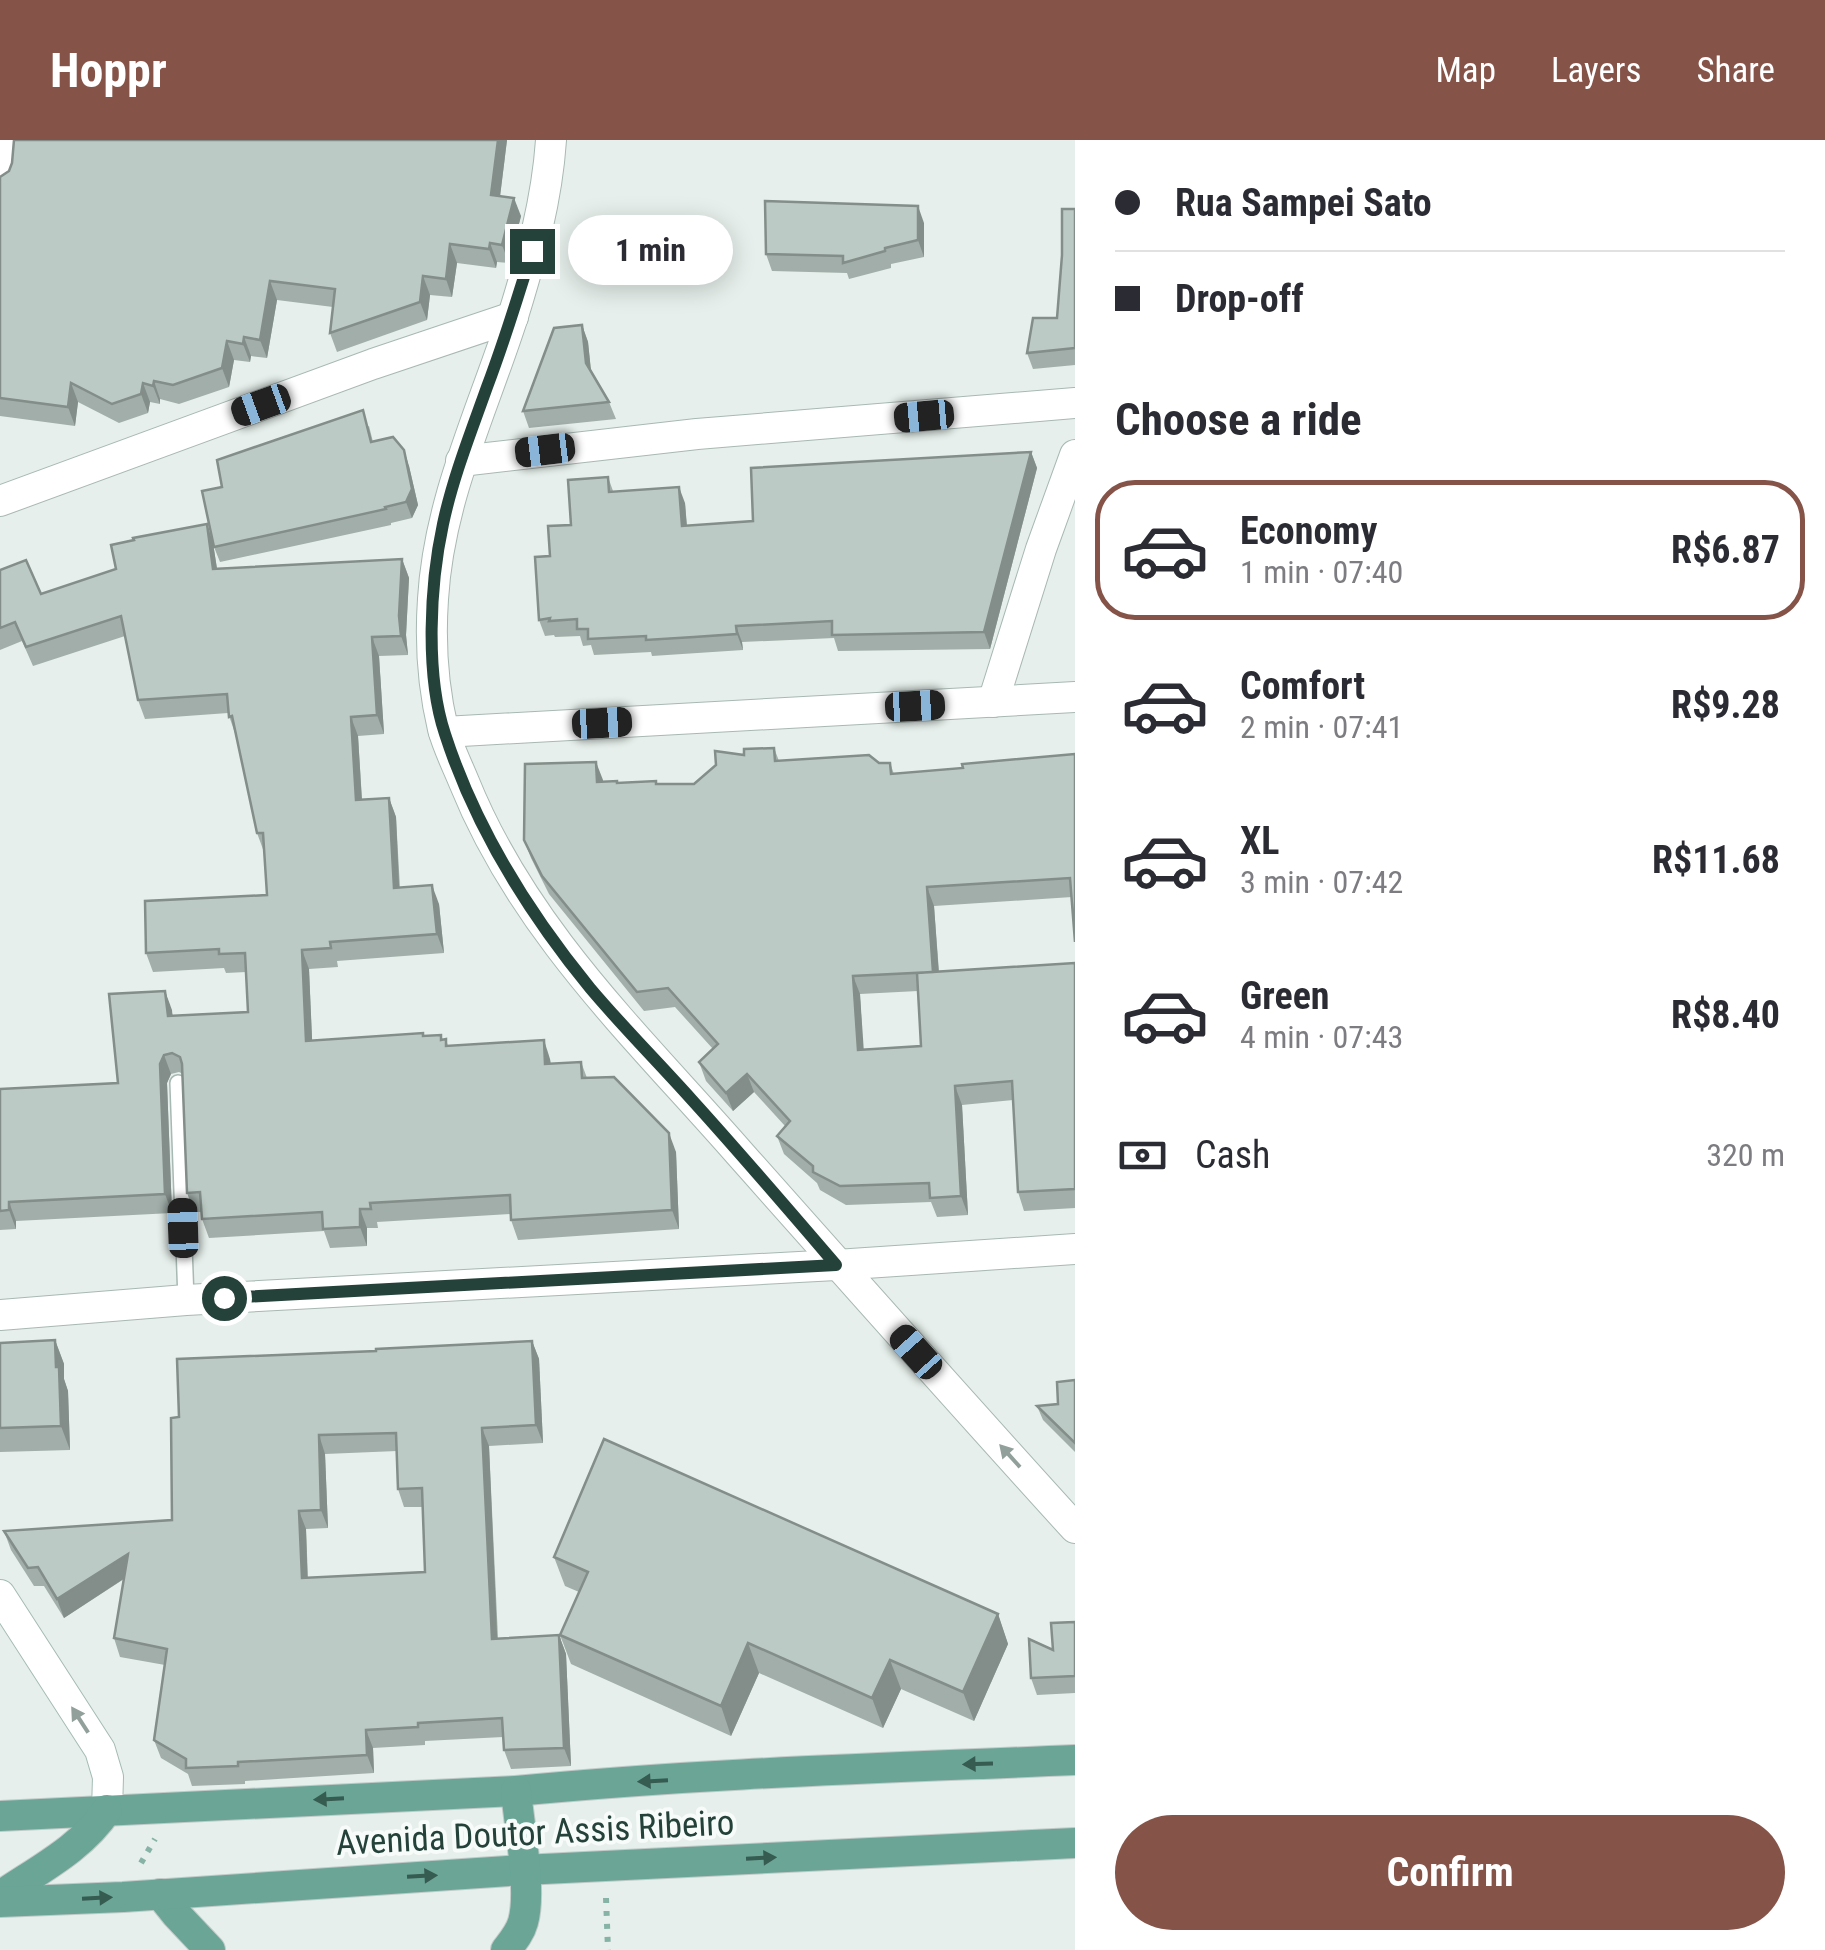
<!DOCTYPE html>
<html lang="en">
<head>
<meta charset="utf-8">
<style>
  body { margin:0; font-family:"Roboto Condensed",sans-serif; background:#f7f7f7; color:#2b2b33; height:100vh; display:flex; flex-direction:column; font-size:38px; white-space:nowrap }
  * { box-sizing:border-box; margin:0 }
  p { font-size:32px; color:#7c7c81 }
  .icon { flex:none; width:55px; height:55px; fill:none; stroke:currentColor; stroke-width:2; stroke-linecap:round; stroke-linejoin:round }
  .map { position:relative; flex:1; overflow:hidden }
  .drawer { display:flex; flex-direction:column; background:#fff; width:750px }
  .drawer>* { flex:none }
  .guide { display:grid; align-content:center; height:220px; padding:0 40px; background:#fff }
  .end { position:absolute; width:45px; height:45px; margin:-22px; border:12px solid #24423a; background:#fff; box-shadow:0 0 0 5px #fff }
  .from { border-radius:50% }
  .bubble { position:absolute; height:70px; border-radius:35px; background:#fff; box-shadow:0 5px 25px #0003; font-size:32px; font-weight:700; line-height:70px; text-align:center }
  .car { position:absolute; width:30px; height:60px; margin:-30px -15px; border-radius:12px; box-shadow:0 0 8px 2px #0007; background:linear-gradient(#222 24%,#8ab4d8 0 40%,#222 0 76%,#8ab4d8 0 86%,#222 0) }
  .guide b { display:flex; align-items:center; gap:35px; height:95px; font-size:38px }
  .guide b+b { border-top:2px solid #e1e1e2 }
  .guide i { width:25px; height:25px; background:#2b2b33 }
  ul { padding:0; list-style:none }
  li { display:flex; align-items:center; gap:30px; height:140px; margin:0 20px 15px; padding:0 20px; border:5px solid transparent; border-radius:40px }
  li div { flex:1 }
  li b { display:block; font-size:38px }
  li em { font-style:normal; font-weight:700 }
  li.selected { border-color:#855347 }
  li>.icon { width:90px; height:90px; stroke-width:1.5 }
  h2 { padding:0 40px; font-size:45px; line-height:120px }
  .pay { display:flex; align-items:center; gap:25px; height:110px; padding:0 40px; font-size:38px }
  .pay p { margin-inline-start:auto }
  .action { display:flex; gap:20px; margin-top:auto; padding:20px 40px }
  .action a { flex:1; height:115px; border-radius:60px; background:#855347; color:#fff; font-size:40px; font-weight:700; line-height:115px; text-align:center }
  header { display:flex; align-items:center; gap:60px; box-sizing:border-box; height:140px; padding:0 50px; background:#855347; color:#fff }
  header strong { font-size:48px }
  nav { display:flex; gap:55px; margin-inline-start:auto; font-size:35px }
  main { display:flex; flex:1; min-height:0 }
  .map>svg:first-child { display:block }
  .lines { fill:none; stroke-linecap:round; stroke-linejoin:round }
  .service-casing { stroke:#a8b8b2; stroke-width:18 }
  .minor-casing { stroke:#a8b8b2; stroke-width:32 }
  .secondary-casing { stroke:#a4bbb3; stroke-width:32 }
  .primary-casing { stroke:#c2cac8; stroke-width:32 }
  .path { stroke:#86b3a5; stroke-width:6; stroke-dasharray:5 8; stroke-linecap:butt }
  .service { stroke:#fff; stroke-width:15 }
  .minor { stroke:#fff; stroke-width:30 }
  .secondary { stroke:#fff; stroke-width:30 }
  .primary { stroke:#6aa596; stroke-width:30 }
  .wall { fill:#a1aea9; fill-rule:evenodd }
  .shaded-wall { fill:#838d89 }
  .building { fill:#bbcac4; stroke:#838d89; stroke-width:2.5; fill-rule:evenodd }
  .oneway { fill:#92a09c }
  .oneway2 { fill:#365b51 }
  .route { stroke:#24423a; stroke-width:12 }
  .labels { text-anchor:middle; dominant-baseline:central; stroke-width:8; stroke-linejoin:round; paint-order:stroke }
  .street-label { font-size:35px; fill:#24423a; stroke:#f7fbf9 }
</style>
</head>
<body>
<header>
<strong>Hoppr</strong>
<nav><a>Map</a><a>Layers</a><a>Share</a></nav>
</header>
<main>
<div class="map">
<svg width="1075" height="1810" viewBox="0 0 1075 1810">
  <rect width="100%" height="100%" fill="#e6efeb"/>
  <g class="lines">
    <g class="service-casing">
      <path id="service" d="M 178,943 L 186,1160"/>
    </g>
    <g class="minor-casing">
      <g id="minor">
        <path d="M 551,0 C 547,60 531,118 513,176 C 483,270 439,358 433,459 C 430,502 433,547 443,589 C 448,607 457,625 464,642 C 524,791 638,897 741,1015 C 852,1140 963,1265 1075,1388"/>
        <path d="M 0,39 L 5,0"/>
        <path d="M 461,321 L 697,294 L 1075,263"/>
        <path d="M 0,361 L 373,224 L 513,177"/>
        <path d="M 993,562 L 1041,409 L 1075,315"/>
        <path d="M 444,592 L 1075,557"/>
        <path d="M 0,1175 L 186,1160 L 836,1125 L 1075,1109"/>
      </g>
    </g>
    <g class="secondary-casing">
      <path id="secondary" d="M 0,1455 L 100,1610 L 108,1637 L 107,1670"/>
    </g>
    <g class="primary-casing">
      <g id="primary">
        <path d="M 0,1676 L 516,1651 C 702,1633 889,1628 1075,1620"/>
        <path d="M 160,1754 L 176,1774 L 210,1810"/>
        <path d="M 0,1756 C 38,1730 81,1709 107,1670"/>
        <path d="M 0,1762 L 123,1757 L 523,1730 L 1075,1703"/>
        <path d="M 506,1810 C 513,1801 520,1793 523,1782 C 532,1751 519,1685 516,1651"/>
      </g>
    </g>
    <g class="path">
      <path d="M 141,1723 L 155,1699"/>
      <path d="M 606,1758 L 608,1810"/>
    </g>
    <use href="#service" class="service"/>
    <use href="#minor" class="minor"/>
    <use href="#secondary" class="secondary"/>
    <use href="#primary" class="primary"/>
  </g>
  <g class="wall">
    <path d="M 14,0 L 507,0 L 500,56 L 521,76 L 509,123 L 497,122 L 496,128 L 457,123 L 452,157 L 430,155 L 427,180 L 337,212 L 330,193 L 333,167 L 277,160 L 267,218 L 251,216 L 250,222 L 234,220 L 229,247 L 179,264 L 160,259 L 160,264 L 150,262 L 148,273 L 119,283 L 78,262 L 75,286 L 0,276 L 0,37 L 9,31 L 12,23 Z"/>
    <path d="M 1075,69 L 1075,225 L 1033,229 L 1027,213 L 1057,178 Z"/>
    <path d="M 924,83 L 924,117 L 891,124 L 891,128 L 849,139 L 847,133 L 772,131 L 766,114 Z"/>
    <path d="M 582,185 L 588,202 L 591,232 L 609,262 L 616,279 L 529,288 L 523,271 Z"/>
    <path d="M 369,286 L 373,302 L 409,326 L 418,365 L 412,378 L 391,383 L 391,385 L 220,422 L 214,407 L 222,347 Z"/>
    <path d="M 1031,312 L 1037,328 L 990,509 L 838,511 L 834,498 L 742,502 L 743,510 L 652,516 L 651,512 L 594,515 L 591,505 L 583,506 L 580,496 L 555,497 L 554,495 L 545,496 L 539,480 L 550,416 L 608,337 L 613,351 L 685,363 L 687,386 L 753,381 Z"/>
    <path d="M 207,384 L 213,403 L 217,429 L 402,419 L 409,438 L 406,495 L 408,515 L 379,516 L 384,594 L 358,596 L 362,660 L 389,658 L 396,677 L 400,748 L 439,764 L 444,813 L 337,821 L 338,827 L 309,829 L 312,901 L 441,895 L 443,900 L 446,899 L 448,906 L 550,919 L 551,924 L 581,922 L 587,938 L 676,1012 L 679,1089 L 518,1100 L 511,1080 L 511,1074 L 377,1082 L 378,1088 L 367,1088 L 367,1106 L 330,1108 L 324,1091 L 209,1098 L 202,1079 L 201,1072 L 194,1072 L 187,1053 L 183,934 L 179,932 L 171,934 L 167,943 L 172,1073 L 16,1081 L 16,1089 L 0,1090 L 0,949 L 118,943 L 165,851 L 173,876 L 248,872 L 246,832 L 226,833 L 224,828 L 153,832 L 146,813 L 267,755 L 264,712 L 257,693 L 236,596 L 228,573 L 145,579 L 138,560 L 125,496 L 33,526 L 22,501 L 0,510 L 0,430 L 41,454 L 116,429 Z"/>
    <path d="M 774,608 L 779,621 L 890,623 L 894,634 L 963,628 L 1075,614 L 1072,757 L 934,766 L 939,832 L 1075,823 L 1075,1068 L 1024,1071 L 1018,1052 L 1013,960 L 962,965 L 968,1075 L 937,1077 L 931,1062 L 846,1065 L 820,1050 L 817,1043 L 784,1014 L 777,996 L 785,986 L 754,952 L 733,971 L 706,941 L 699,922 L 713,909 L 675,867 L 644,871 L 549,754 L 531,718 L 524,700 L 603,642 L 618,643 L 694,644 L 744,615 ZM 918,851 L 921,906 L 863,909 L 860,854 Z"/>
    <path d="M 55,1200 L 64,1224 L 64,1239 L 68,1251 L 70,1310 L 0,1312 L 0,1203 Z"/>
    <path d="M 532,1201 L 539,1219 L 543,1303 L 489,1306 L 498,1498 L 559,1495 L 566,1514 L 571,1626 L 511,1629 L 504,1610 L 503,1597 L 425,1601 L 425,1605 L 373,1608 L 374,1633 L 245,1641 L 245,1644 L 192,1646 L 188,1634 L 161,1618 L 154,1600 L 165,1525 L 120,1517 L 114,1498 L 124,1439 L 64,1478 L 44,1446 L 34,1446 L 11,1410 L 4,1391 L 172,1380 L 179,1277 L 376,1211 ZM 397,1311 L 398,1349 L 404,1367 L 423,1367 L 425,1432 L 308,1438 L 306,1389 L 328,1388 L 325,1314 Z"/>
    <path d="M 1075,1240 L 1075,1312 L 1043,1280 L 1037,1266 L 1058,1264 Z"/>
    <path d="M 554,1417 L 998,1474 L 1008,1504 L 974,1581 L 901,1549 L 883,1588 L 759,1533 L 731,1596 L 571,1524 L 560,1495 L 579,1452 L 565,1446 Z"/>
    <path d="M 1075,1482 L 1075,1553 L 1037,1555 L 1031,1538 Z"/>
  </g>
  <g class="shaded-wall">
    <path d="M 498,0 L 507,0 L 498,73 L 491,55 Z"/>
    <path d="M 514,58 L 521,76 L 509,123 L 502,105 Z"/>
    <path d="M 918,66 L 924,83 L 924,117 L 918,100 Z"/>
    <path d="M 490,103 L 497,122 L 496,128 L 489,109 Z"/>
    <path d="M 450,104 L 457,123 L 452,157 L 446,139 Z"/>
    <path d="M 423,136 L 430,155 L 427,180 L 420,162 Z"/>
    <path d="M 270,141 L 277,160 L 267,218 L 260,200 Z"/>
    <path d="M 582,185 L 588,202 L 592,240 L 586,223 Z"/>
    <path d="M 244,197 L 251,216 L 250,222 L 243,204 Z"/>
    <path d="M 227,201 L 234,220 L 229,247 L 222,228 Z"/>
    <path d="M 154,241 L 160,259 L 160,264 L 153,246 Z"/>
    <path d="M 71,243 L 78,262 L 75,286 L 68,267 Z"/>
    <path d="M 143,243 L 150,262 L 148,273 L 141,254 Z"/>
    <path d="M 404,310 L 409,326 L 418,365 L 412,378 L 406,362 Z"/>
    <path d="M 1031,312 L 1037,328 L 990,509 L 984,492 Z"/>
    <path d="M 679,347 L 685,363 L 688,402 L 682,386 Z"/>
    <path d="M 207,384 L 213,403 L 220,448 L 213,429 Z"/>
    <path d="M 402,419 L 409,438 L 406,495 L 408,515 L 401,496 L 399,476 Z"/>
    <path d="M 736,486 L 742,502 L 743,510 L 737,494 Z"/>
    <path d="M 372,497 L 379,516 L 384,594 L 377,575 Z"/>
    <path d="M 351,577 L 358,596 L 363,679 L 356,660 Z"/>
    <path d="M 596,622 L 603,640 L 604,660 L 597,642 Z"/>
    <path d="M 389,658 L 396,677 L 400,767 L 394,748 Z"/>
    <path d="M 432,745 L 439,764 L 444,813 L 437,794 Z"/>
    <path d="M 927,747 L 934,766 L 940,850 L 933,832 Z"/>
    <path d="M 302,810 L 309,829 L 313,920 L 306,901 Z"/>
    <path d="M 853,836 L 860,854 L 865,928 L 858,910 Z"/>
    <path d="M 165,851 L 172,870 L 174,895 L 168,876 Z"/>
    <path d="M 544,900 L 550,919 L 552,943 L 545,924 Z"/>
    <path d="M 164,915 L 171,934 L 167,943 L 172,1073 L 165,1054 L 160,924 Z"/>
    <path d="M 747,934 L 754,952 L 733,971 L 726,953 Z"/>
    <path d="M 955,946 L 962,965 L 968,1075 L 961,1056 Z"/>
    <path d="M 669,993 L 676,1012 L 679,1089 L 672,1070 Z"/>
    <path d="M 9,1062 L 16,1081 L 16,1089 L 9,1070 Z"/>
    <path d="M 360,1069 L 367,1088 L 367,1106 L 360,1087 Z"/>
    <path d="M 55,1200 L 64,1224 L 64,1239 L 68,1251 L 70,1310 L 61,1286 L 56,1227 Z"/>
    <path d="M 532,1201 L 539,1219 L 543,1303 L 536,1285 Z"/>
    <path d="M 482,1288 L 489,1306 L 498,1517 L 492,1499 Z"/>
    <path d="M 319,1295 L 325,1314 L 328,1388 L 321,1370 Z"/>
    <path d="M 299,1371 L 306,1389 L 308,1456 L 302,1438 Z"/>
    <path d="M 128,1414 L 134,1432 L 64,1478 L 57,1459 Z"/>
    <path d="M 998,1474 L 1008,1504 L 974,1581 L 963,1552 Z"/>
    <path d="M 559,1495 L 566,1514 L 571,1626 L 564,1608 Z"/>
    <path d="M 748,1503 L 759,1533 L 731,1596 L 721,1566 Z"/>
    <path d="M 890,1520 L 901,1549 L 883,1588 L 872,1558 Z"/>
    <path d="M 366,1590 L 373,1608 L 374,1633 L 367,1615 Z"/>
  </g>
  <g class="building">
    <path d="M 14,0 L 498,0 L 491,55 L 514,58 L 502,105 L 490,103 L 489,109 L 450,104 L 446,139 L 423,136 L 420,162 L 330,193 L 335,149 L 270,141 L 260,200 L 244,197 L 243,204 L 227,201 L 222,228 L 173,245 L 154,241 L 153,246 L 143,243 L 141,254 L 112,264 L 71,243 L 68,267 L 0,258 L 0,37 L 9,31 L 12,23 Z"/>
    <path d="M 765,61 L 918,66 L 918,100 L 885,108 L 885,111 L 843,123 L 843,116 L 766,114 Z"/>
    <path d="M 1062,69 L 1075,69 L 1075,208 L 1027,213 L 1033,178 L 1057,178 L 1062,115 Z"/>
    <path d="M 582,185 L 586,223 L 609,262 L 523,271 L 554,188 Z"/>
    <path d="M 363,270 L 371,302 L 393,297 L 404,310 L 412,349 L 406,362 L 385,367 L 386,369 L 214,407 L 202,351 L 222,347 L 217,320 Z"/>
    <path d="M 1031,312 L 984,492 L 832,495 L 832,481 L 736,486 L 737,494 L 694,497 L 646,500 L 646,496 L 588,499 L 588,489 L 577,489 L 577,479 L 549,481 L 550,478 L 539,480 L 535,417 L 550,416 L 548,386 L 571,385 L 568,340 L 608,337 L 609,352 L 679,347 L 682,386 L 753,381 L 751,328 Z"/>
    <path d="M 207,384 L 213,429 L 402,419 L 399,476 L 401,496 L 372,497 L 377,575 L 351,577 L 356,660 L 389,658 L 394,748 L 432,745 L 437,794 L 330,802 L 331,808 L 302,810 L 306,901 L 423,893 L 423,896 L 441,895 L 441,900 L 446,899 L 446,906 L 544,900 L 545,924 L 581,922 L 582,938 L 614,937 L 669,993 L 672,1070 L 511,1080 L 510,1055 L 370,1063 L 371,1069 L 360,1069 L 360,1087 L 323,1089 L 322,1072 L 202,1079 L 200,1052 L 187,1053 L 182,924 L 180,917 L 172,913 L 164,915 L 160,924 L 165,1054 L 9,1062 L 9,1070 L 0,1071 L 0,949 L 118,943 L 109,854 L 165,851 L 168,876 L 248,872 L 245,813 L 219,814 L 219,809 L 146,813 L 145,761 L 267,755 L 263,693 L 257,693 L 232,576 L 229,577 L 227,554 L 138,560 L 121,476 L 26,507 L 15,482 L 0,488 L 0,430 L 26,420 L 41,454 L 116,429 L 111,405 L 134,400 L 133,398 Z"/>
    <path d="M 774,608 L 775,621 L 869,615 L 879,623 L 890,623 L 891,634 L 963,628 L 962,624 L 1075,614 L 1075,802 L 1070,738 L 927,747 L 933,832 L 853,836 L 858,910 L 921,906 L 917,833 L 1075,823 L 1075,1049 L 1018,1052 L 1012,941 L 955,946 L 961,1056 L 930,1058 L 929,1043 L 840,1046 L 813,1032 L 813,1026 L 777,996 L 790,981 L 747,934 L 726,953 L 699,922 L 718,904 L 668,848 L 637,852 L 542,736 L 524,700 L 525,624 L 596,622 L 597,642 L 617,641 L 617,643 L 656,641 L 656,644 L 694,644 L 716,625 L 715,611 L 744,615 L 744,609 Z"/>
    <path d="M 55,1200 L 56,1227 L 59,1227 L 61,1286 L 0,1288 L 0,1203 Z"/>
    <path d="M 532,1201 L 536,1285 L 482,1288 L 492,1499 L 559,1495 L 564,1608 L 504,1610 L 502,1578 L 418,1583 L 418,1587 L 366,1590 L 367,1615 L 238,1622 L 238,1626 L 186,1628 L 186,1619 L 154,1600 L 167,1509 L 114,1498 L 128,1414 L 57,1459 L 38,1427 L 28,1428 L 4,1391 L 172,1380 L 171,1278 L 179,1277 L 177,1219 L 376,1211 L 376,1209 ZM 396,1293 L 398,1349 L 422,1348 L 425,1432 L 302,1438 L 299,1371 L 321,1370 L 319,1295 Z"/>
    <path d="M 1075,1240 L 1075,1303 L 1037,1266 L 1058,1264 L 1057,1242 Z"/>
    <path d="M 604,1299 L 998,1474 L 963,1552 L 890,1520 L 872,1558 L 748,1503 L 721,1566 L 560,1495 L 588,1432 L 554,1417 Z"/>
    <path d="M 1075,1482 L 1075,1536 L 1031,1538 L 1029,1499 L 1053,1510 L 1051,1483 Z"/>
  </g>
  <defs><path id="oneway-solid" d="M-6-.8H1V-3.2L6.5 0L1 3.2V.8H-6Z" transform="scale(2.5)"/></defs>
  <g class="oneway">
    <use href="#oneway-solid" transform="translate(1010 1316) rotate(-132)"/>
    <use href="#oneway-solid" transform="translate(80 1580) rotate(-123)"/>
  </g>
  <g class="oneway2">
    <use href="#oneway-solid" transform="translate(978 1624) rotate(178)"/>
    <use href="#oneway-solid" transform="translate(653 1641) rotate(177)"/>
    <use href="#oneway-solid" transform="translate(329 1659) rotate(177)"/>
    <use href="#oneway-solid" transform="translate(761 1718) rotate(-3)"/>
    <use href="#oneway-solid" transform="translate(422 1736) rotate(-3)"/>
    <use href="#oneway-solid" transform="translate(97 1758) rotate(-3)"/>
  </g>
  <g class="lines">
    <path class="route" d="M 224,1158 L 836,1125 C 788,1069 741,1014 692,960 C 658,922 622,886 590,848 C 528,772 475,687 445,594 C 425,534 430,444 443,384 C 453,337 471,292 487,247 C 504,202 518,157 532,111"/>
  </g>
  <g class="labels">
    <g class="street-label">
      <text transform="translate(535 1693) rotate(-3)">Avenida Doutor Assis Ribeiro</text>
    </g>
  </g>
</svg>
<i class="end from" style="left:224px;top:1158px"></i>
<i class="end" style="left:532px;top:111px"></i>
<div class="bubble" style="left:568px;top:75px;width:165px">1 min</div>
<i class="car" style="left:261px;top:265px;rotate:250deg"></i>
<i class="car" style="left:924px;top:276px;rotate:265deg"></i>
<i class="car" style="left:545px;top:310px;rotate:263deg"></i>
<i class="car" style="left:915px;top:566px;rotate:87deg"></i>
<i class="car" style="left:602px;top:583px;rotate:87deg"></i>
<i class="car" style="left:183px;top:1088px;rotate:358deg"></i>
<i class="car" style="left:916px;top:1212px;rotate:318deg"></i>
</div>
<section class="drawer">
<div class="guide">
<b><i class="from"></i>Rua Sampei Sato</b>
<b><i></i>Drop-off</b>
</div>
<h2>Choose a ride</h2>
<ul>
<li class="selected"><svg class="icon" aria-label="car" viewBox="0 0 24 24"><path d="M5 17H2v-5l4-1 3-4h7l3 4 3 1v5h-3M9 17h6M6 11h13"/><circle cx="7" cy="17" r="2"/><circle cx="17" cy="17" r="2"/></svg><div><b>Economy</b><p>1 min · 07:40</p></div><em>R$6.87</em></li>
<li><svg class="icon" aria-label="car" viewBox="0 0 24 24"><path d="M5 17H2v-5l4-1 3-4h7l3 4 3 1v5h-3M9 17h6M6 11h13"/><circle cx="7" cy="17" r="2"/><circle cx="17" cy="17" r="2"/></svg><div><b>Comfort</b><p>2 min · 07:41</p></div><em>R$9.28</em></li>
<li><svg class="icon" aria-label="car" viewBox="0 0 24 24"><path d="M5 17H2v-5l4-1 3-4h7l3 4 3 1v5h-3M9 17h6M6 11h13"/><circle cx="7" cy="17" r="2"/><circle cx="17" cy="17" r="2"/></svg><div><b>XL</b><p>3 min · 07:42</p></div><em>R$11.68</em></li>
<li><svg class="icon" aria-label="car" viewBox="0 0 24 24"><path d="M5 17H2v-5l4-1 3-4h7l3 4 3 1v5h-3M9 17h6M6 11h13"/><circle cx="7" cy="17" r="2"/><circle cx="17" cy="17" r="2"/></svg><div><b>Green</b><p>4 min · 07:43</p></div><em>R$8.40</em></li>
</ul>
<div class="pay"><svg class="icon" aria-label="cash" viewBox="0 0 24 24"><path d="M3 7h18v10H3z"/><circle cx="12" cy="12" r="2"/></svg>Cash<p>320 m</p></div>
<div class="action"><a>Confirm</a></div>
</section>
</main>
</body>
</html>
